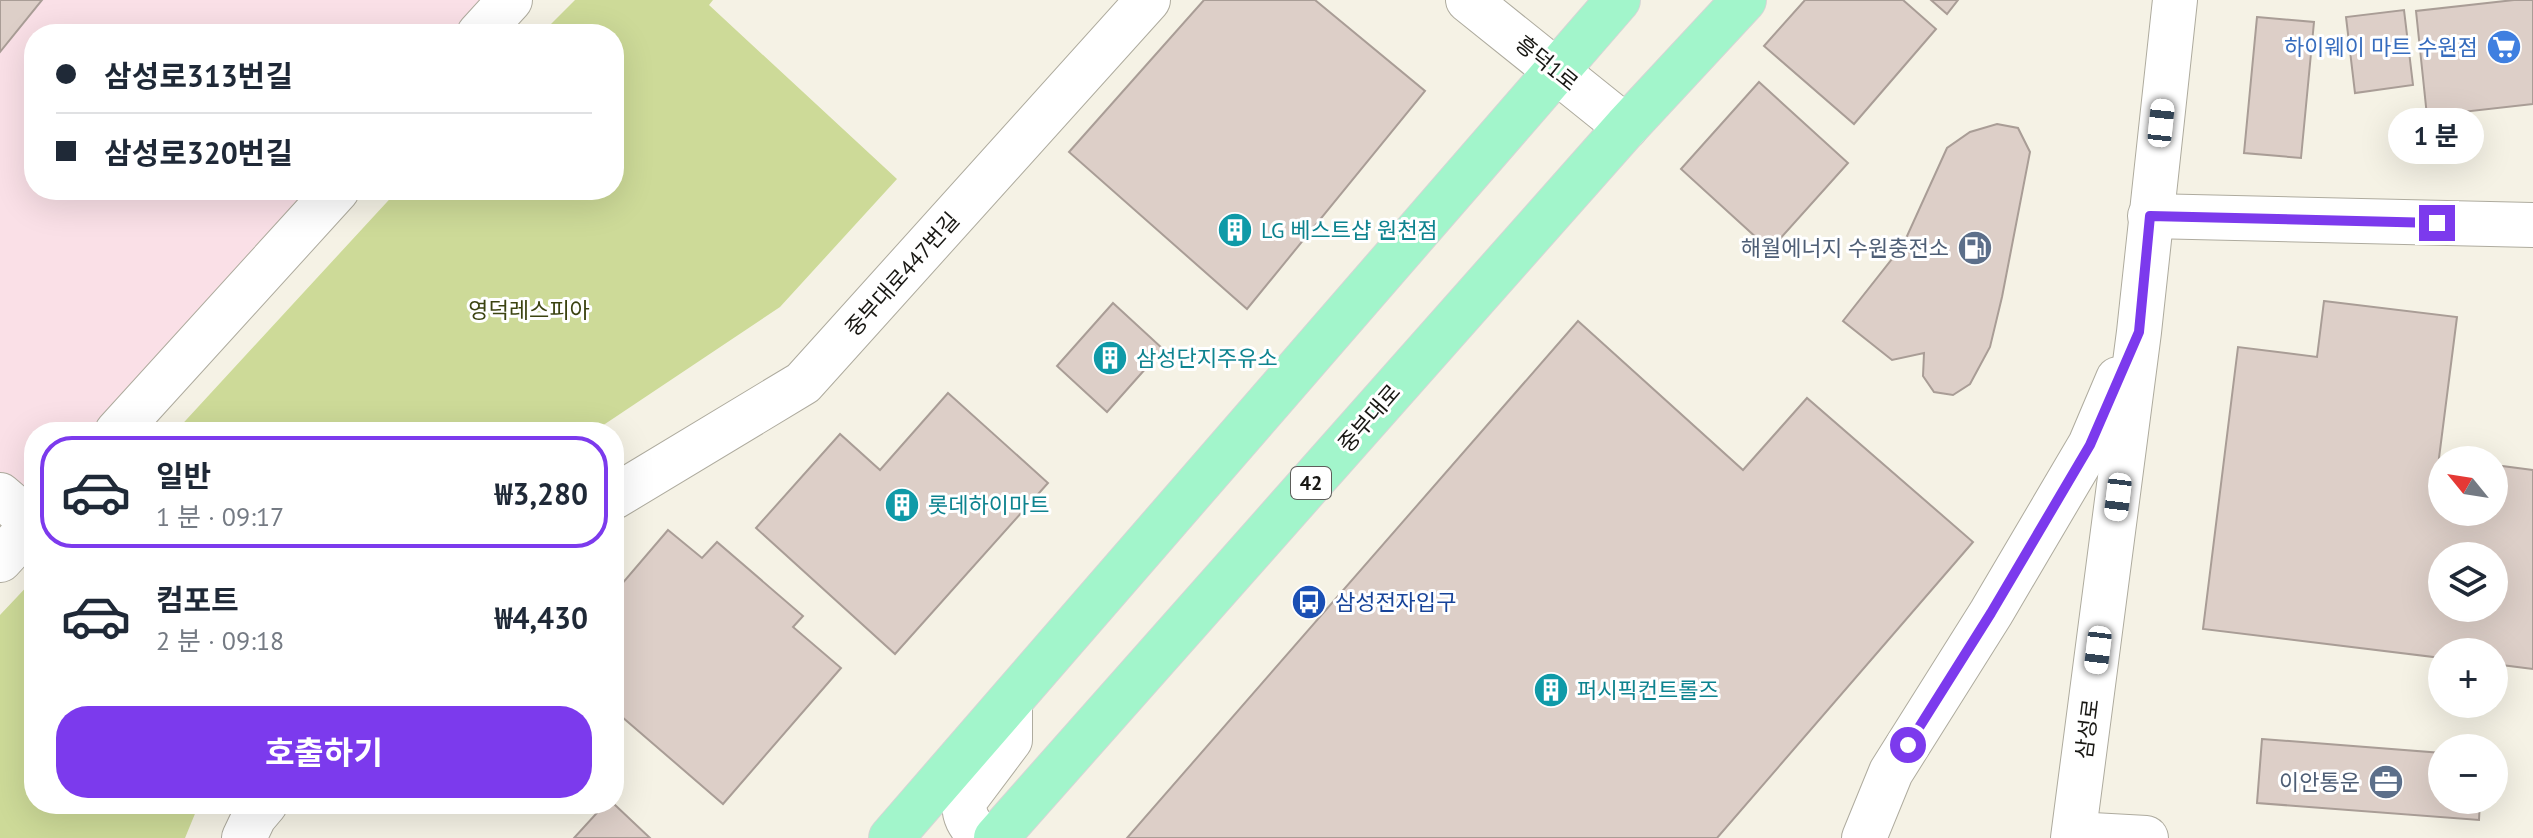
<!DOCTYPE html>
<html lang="ko">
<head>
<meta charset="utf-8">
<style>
  body { margin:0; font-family:"PT Sans","Noto Sans KR",sans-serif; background:#f2f2f3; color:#1f2937; height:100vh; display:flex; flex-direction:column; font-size:30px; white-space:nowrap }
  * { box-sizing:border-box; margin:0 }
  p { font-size:26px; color:#747a83 }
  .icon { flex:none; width:44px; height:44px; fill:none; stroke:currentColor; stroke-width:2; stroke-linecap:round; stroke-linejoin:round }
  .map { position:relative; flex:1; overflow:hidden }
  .sheet { position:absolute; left:24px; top:422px; width:600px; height:392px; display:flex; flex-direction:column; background:#fff; border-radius:32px; box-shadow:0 8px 32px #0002 }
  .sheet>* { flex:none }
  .guide { position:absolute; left:24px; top:24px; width:600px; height:176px; border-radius:32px; box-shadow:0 8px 32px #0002; display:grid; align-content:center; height:176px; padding:0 32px; background:#fff }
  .needle { width:52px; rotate:300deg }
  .fabs { position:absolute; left:2428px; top:446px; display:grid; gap:16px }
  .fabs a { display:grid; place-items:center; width:80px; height:80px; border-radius:50%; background:#fff; box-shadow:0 8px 32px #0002; font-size:40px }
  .end { position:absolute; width:36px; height:36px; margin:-18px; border:10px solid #7c3aed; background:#fff; box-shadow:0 0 0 4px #fff }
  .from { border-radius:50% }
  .bubble { position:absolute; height:56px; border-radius:28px; background:#fff; box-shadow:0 8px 32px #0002; font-size:26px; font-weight:700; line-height:56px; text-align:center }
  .car { position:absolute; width:24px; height:48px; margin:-24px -12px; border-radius:10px; box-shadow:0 0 6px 2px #0007; background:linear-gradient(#fff 24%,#345 0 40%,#fff 0 76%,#345 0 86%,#fff 0) }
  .guide b { display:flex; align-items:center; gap:28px; height:76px; font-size:30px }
  .guide b+b { border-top:2px solid #e0e1e3 }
  .guide i { width:20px; height:20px; background:#1f2937 }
  ul { padding:14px 0 0; list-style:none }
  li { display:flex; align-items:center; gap:24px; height:112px; margin:0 16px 12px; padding:0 16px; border:4px solid transparent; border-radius:32px }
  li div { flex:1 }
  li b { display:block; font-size:30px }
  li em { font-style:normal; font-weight:700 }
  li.on { border-color:#7c3aed }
  li>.icon { width:72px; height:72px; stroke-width:1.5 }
  .cta { display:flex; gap:16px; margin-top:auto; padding:16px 32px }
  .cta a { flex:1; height:92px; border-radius:32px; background:#7c3aed; color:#fff; font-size:32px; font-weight:700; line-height:92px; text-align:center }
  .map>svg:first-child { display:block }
  .commercial { fill:#fae0e7 }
  .green { fill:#cdda98 }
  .building { fill:#ddcfc8; stroke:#a99d96; stroke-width:2; fill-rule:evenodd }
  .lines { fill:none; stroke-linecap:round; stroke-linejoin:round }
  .minor-casing { stroke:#aeab9e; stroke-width:46 }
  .major-casing { stroke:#d5d5d5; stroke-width:46 }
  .minor { stroke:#fff; stroke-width:44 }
  .major { stroke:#a2f5cb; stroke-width:44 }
  .route { stroke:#7c3aed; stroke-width:10 }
  .labels { text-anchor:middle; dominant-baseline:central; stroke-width:6; stroke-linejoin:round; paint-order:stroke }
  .shield { fill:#fff; stroke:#5d5d5a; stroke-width:2 }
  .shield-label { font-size:20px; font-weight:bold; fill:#181713 }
  .shop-label { font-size:22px; fill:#366cbe; stroke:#fff; text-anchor:end }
  .street-label { font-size:22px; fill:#181713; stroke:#fff }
  .culture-label { font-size:22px; fill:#0d838f; stroke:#fff; text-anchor:start }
  .service-label { font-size:22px; fill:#4e5e75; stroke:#fff; text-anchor:end }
  .park-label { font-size:22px; fill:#3b4310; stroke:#fff }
  .transit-label { font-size:22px; fill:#164399; stroke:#fff; text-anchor:start }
</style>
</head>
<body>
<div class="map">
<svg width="2533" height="838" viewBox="0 0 2533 838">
  <rect width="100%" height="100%" fill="#f5f2e5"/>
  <path class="commercial" d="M 0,0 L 486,0 L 456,34 L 34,34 L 34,190 L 313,190 L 92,432 L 34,432 L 34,496 L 0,533 Z"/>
  <g class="green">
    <path d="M 575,0 L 713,0 L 709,5 L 897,179 L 780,307 L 593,432 L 175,432 L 398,190 L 614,190 L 614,34 L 541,34 Z"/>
    <path d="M 34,579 L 34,804 L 199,804 L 185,838 L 0,838 L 0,615 Z"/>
  </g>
  <g class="building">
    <path d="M 0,0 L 42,0 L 0,52 Z"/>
    <path d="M 1204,0 L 1315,0 L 1425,91 L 1247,309 L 1069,152 Z"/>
    <path d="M 1805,0 L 1903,0 L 1936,29 L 1854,124 L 1764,46 Z"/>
    <path d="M 1931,0 L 1958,0 L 1947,14 Z"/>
    <path d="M 2514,0 L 2533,0 L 2533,104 L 2427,116 L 2416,11 Z"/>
    <path d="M 2404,10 L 2413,85 L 2355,93 L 2346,17 Z"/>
    <path d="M 2257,17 L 2314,22 L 2301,158 L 2244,153 Z"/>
    <path d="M 1759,82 L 1848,163 L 1770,250 L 1681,169 Z"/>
    <path d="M 1997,124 L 2018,128 L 2030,152 L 2002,297 L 1990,347 L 1970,384 L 1953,395 L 1934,392 L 1923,376 L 1924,353 L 1892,360 L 1843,321 L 1903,245 L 1947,148 L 1970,132 Z"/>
    <path d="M 2324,301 L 2457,317 L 2439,458 L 2452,460 L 2442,460 L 2442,512 L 2494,512 L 2494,465 L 2533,470 L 2533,669 L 2494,664 L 2494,652 L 2442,652 L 2442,658 L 2203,629 L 2238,347 L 2317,357 ZM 2442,556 L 2494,556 L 2494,608 L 2442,608 Z"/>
    <path d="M 1113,303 L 1163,349 L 1107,412 L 1057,366 Z"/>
    <path d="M 1578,321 L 1743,470 L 1807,398 L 1973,542 L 1717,838 L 1127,838 Z"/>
    <path d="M 948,393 L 1048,483 L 895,654 L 756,528 L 840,434 L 880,470 Z"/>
    <path d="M 668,530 L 702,558 L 717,542 L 803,616 L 793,627 L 841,668 L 723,804 L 614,710 L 614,593 Z"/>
    <path d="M 2262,739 L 2442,753 L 2442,800 L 2480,800 L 2479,820 L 2257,803 Z"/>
    <path d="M 605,804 L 614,804 L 650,838 L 574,838 Z"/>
  </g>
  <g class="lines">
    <g class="minor-casing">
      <g id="minor">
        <path d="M 1468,0 L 1626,127"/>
        <path d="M 479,34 L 510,0"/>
        <path d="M 2150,216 L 2533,225"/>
        <path d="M 117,432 L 337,190"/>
        <path d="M 0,495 L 34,524"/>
        <path d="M 614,497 L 803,383 L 1148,0"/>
        <path d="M 0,560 L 34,523"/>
        <path d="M 2074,834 L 2146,838"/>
        <path d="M 244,838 L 254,817 L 265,804"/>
        <path d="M 981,838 C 971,826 962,817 965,800 L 1010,740 L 1010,702"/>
        <path d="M 1864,838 L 1891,772 L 1991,613 L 2090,445 L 2118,379"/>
        <path d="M 2073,838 L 2139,332 L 2175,0"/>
      </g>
    </g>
    <g class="major-casing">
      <g id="major">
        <path d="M 891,838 L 1618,0"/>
        <path d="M 996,838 L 1626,127 L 1744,0"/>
      </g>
    </g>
    <use href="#minor" class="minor"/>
    <use href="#major" class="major"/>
  </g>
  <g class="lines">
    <path class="route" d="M 1908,745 L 1991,613 L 2090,445 L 2139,332 L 2150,216 L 2437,223"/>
  </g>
  <defs>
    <g id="supermarket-disc" transform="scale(1.8)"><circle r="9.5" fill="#3f7fe0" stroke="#fff"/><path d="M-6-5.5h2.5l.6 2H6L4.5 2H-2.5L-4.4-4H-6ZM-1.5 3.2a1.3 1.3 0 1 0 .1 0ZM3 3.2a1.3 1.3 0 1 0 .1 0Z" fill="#fff"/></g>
    <g id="building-disc" transform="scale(1.8)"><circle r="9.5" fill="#0f9aa8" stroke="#fff"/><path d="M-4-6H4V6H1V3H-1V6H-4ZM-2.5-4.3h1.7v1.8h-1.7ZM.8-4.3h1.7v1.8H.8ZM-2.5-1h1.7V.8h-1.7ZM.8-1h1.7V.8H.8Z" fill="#fff"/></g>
    <g id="fuel-disc" transform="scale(1.8)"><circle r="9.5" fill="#5c6f8a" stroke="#fff"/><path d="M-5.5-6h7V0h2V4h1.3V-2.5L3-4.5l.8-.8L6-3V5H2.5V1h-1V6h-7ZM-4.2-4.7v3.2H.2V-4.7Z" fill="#fff"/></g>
    <g id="bus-disc" transform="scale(1.8)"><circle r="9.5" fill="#1a4fb4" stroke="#fff"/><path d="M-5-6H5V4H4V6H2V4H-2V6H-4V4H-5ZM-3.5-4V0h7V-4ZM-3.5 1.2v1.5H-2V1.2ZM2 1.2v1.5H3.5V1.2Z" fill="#fff"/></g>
    <g id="office-disc" transform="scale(1.8)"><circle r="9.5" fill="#5c6f8a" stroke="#fff"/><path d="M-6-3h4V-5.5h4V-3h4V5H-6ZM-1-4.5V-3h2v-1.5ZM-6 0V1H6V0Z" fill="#fff"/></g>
  </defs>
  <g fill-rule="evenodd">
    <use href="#supermarket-disc" x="2504" y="47"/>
    <use href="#building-disc" x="1235" y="230"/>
    <use href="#fuel-disc" x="1975" y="248"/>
    <use href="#building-disc" x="1110" y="358"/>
    <use href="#building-disc" x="902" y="505"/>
    <use href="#bus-disc" x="1309" y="602"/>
    <use href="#building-disc" x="1551" y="690"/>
    <use href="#office-disc" x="2386" y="782"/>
  </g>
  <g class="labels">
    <rect class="shield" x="1291" y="467" width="40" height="32" rx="6"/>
    <g class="shield-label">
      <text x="1311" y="483">42</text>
    </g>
    <g class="shop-label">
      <text x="2478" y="47">하이웨이 마트 수원점</text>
    </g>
    <g class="street-label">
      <text transform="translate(1547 63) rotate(39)">흥덕1로</text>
      <text transform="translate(902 274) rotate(-48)">중부대로447번길</text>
      <text transform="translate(1369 418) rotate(-49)">중부대로</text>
      <text transform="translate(2087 729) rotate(-83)">삼성로</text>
    </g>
    <g class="culture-label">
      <text x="1261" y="230">LG 베스트샵 원천점</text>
      <text x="1136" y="358">삼성단지주유소</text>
      <text x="928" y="505">롯데하이마트</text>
      <text x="1577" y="690">퍼시픽컨트롤즈</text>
    </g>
    <g class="service-label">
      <text x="1949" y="248">해월에너지 수원충전소</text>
      <text x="2360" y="782">이안통운</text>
    </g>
    <g class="park-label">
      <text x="529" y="310">영덕레스피아</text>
    </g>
    <g class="transit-label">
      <text x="1335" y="602">삼성전자입구</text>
    </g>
  </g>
</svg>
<div class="fabs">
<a><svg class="needle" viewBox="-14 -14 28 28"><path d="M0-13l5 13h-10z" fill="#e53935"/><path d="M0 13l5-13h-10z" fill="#747a83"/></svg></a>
<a><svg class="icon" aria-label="layers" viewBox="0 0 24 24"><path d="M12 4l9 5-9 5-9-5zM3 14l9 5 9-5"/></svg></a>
<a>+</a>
<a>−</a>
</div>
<i class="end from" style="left:1908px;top:745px"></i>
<i class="end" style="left:2437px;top:223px"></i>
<div class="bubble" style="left:2388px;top:108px;width:96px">1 분</div>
<i class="car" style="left:2161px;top:123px;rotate:6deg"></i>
<i class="car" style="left:2118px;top:497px;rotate:187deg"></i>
<i class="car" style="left:2098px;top:650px;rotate:187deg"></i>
<div class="guide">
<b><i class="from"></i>삼성로313번길</b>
<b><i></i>삼성로320번길</b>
</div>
<section class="sheet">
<ul>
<li class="on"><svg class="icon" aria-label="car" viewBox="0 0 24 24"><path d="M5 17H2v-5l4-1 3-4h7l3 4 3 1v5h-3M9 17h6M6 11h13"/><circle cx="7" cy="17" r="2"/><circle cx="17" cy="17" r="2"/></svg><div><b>일반</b><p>1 분 · 09:17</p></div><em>₩3,280</em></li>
<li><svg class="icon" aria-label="car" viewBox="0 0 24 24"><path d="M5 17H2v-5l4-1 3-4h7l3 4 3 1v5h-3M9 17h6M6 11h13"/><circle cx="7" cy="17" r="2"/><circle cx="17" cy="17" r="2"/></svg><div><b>컴포트</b><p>2 분 · 09:18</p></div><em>₩4,430</em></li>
</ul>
<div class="cta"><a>호출하기</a></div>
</section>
</div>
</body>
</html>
